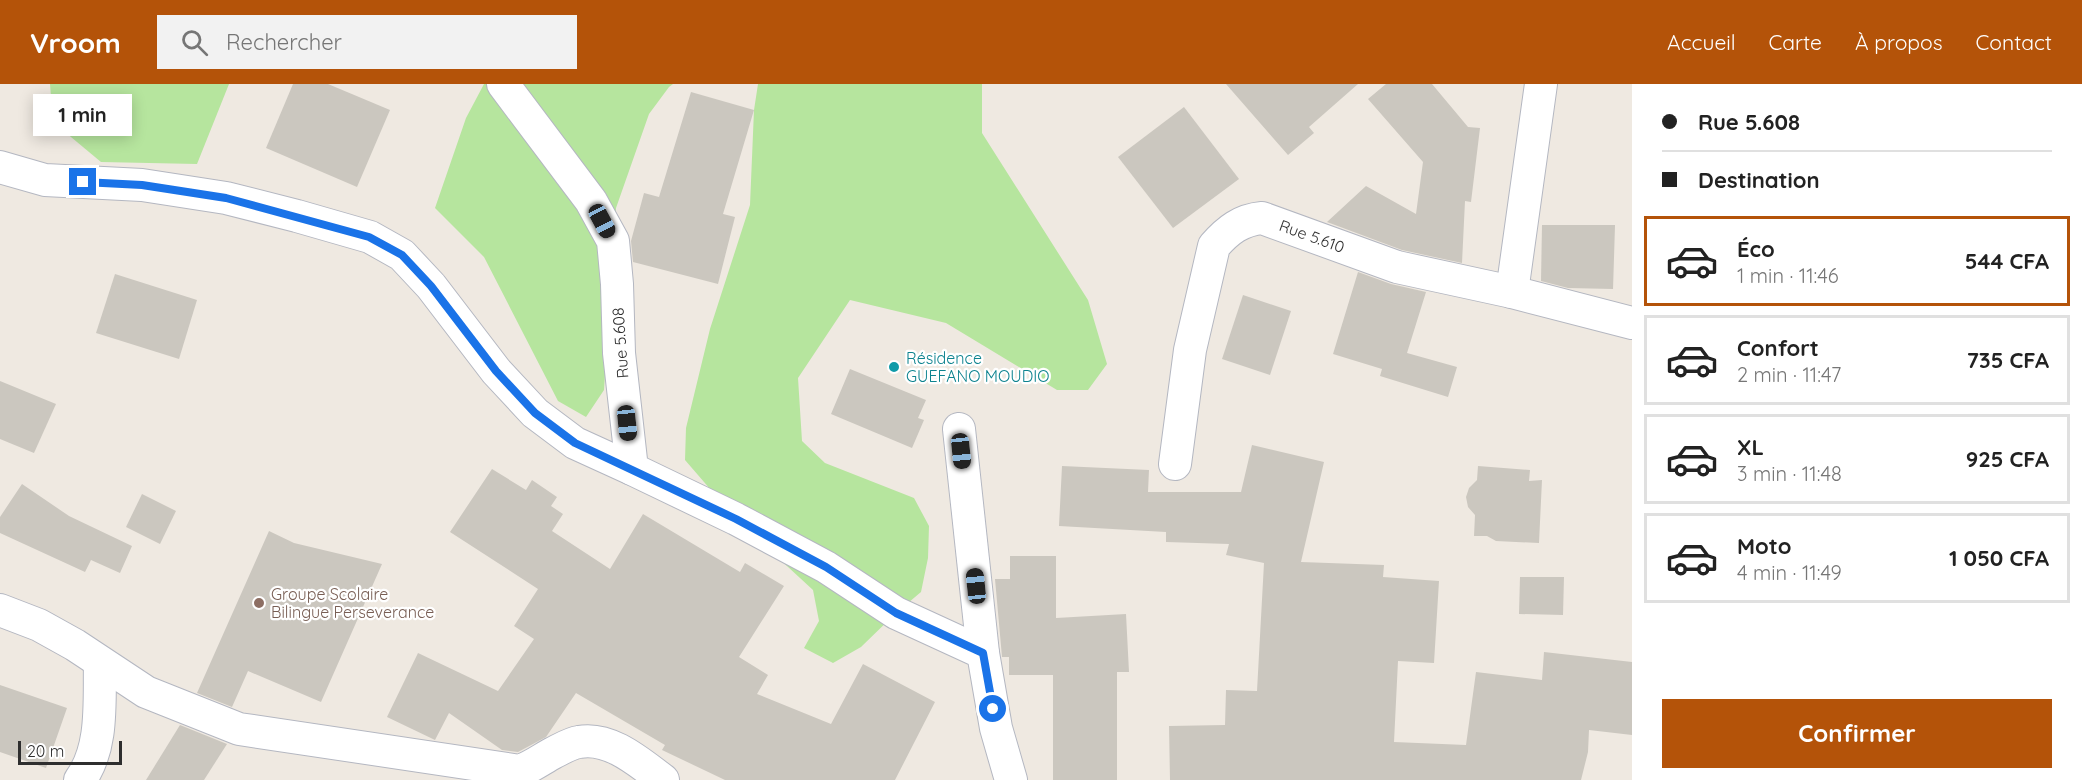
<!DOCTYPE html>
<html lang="fr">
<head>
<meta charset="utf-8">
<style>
  body { margin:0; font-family:Quicksand,sans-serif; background:#f2f2f2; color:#222; height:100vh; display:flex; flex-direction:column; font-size:22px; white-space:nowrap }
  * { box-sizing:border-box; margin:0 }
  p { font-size:20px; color:#767676 }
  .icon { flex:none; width:33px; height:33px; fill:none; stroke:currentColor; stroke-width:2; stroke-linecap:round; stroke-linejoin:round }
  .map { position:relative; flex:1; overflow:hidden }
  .sheet { display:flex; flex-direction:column; background:#fff; width:450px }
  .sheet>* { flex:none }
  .hud { display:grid; align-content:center; height:132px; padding:0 30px; background:#fff }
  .scale { position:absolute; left:18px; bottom:15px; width:104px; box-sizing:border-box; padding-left:6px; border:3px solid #2e2e2e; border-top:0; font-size:16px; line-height:21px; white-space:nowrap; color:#2e2e2e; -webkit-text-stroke:4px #fff; paint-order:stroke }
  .end { position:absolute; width:27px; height:27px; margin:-14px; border:8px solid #1a73e8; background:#fff; box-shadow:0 0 0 3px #fff }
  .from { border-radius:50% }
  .bubble { position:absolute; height:42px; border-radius:0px; background:#fff; box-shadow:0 3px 15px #0003; font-size:20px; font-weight:700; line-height:42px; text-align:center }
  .car { position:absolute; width:18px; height:36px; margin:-18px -9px; border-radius:8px; box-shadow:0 0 4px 2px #0007; background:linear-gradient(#222 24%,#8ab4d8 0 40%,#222 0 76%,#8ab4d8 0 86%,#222 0) }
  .hud b { display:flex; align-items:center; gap:21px; height:57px; font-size:22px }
  .hud b+b { border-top:2px solid #e0e0e0 }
  .hud i { width:15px; height:15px; background:#222 }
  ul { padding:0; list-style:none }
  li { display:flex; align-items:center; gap:18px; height:90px; margin:0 12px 9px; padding:0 18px; border:3px solid #e0e0e0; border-radius:0px }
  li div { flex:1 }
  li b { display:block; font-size:22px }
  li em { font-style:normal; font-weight:700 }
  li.selected { border-color:#b45309 }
  li>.icon { width:54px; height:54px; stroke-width:1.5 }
  .cta { display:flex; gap:12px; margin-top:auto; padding:12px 30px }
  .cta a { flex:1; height:69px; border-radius:0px; background:#b45309; color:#fff; font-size:24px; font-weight:700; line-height:69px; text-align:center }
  header { display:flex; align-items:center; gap:36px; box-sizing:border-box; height:84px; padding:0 30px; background:#b45309; color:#fff }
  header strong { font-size:28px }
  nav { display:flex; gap:33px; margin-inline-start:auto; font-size:21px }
  .search { width:420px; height:54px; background:#f2f2f2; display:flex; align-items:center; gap:15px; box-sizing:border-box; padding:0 21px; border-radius:0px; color:#767676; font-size:22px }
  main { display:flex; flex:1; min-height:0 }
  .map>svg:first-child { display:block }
  .green { fill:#b6e59e }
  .building { fill:#cbc7bf }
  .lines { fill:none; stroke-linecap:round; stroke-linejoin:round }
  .street-casing { stroke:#b4b7c1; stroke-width:34 }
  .street { stroke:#fff; stroke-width:32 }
  .route { stroke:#1a73e8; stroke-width:8 }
  .culture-dot { fill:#0f9aa8; stroke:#fff; stroke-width:2 }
  .education-dot { fill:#8d6e63; stroke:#fff; stroke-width:2 }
  .labels { text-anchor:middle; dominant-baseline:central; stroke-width:4.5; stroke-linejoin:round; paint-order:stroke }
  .street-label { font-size:16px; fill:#2e2e2e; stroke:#fff }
  .culture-label { font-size:16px; fill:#0d838f; stroke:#fff; text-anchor:start }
  .education-label { font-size:16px; fill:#785e54; stroke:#fff; text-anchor:start }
</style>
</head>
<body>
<header>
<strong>Vroom</strong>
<div class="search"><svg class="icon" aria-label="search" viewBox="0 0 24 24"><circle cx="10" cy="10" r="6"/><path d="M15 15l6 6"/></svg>Rechercher</div>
<nav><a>Accueil</a><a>Carte</a><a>À propos</a><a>Contact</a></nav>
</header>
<main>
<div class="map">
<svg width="1632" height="696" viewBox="0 0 1632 696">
  <rect width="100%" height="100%" fill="#efe9e1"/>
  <g class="green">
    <path d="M 50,0 L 229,0 L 197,80 L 101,78 L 53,38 Z"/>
    <path d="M 484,0 L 673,0 L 669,3 L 649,30 L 616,124 L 604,306 L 586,333 L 558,317 L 484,173 L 435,124 L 466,34 Z"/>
    <path d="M 758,0 L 982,0 L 982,49 L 1088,216 L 1107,280 L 1088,306 L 1057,306 L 946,239 L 850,216 L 798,294 L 802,357 L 825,379 L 914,414 L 929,442 L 928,474 L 921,508 L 896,529 L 861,563 L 833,579 L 804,564 L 819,537 L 813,506 L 736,435 L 685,376 L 686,344 L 710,245 L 750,121 L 754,26 Z"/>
  </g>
  <g class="building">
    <path d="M 293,0 L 328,0 L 390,26 L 357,103 L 266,64 Z"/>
    <path d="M 1226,0 L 1358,0 L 1309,43 L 1314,49 L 1288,71 Z"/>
    <path d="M 1386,0 L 1432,0 L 1468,43 L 1480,44 L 1471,118 L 1465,117 L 1462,179 L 1402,166 L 1327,138 L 1366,102 L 1416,130 L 1423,78 L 1368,15 Z"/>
    <path d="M 691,8 L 754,26 L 723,130 L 735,133 L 718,200 L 633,178 L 631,157 L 644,109 L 659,113 Z"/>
    <path d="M 1184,23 L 1239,95 L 1173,144 L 1118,73 Z"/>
    <path d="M 1542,141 L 1615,141 L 1613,205 L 1568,204 L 1541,197 Z"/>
    <path d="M 1358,188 L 1391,200 L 1426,208 L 1407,269 L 1457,283 L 1448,313 L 1380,292 L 1382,285 L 1333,270 Z"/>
    <path d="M 115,190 L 197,216 L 179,275 L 96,249 Z"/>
    <path d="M 1243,211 L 1291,227 L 1270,291 L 1222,275 Z"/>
    <path d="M 850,285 L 926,316 L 918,334 L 924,336 L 912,364 L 831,330 Z"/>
    <path d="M 0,297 L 56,320 L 34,369 L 0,355 Z"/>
    <path d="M 1252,361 L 1324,378 L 1301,478 L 1384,481 L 1383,493 L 1439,497 L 1434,579 L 1398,577 L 1394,658 L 1466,661 L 1476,588 L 1542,596 L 1544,568 L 1632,578 L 1632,651 L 1589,646 L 1588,668 L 1581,696 L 1170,696 L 1169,642 L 1225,641 L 1226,606 L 1257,607 L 1264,479 L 1226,471 L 1229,460 L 1166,458 L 1166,448 L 1059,442 L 1062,382 L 1149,386 L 1148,408 L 1241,408 Z"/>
    <path d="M 1478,382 L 1530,386 L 1529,397 L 1542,396 L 1539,459 L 1496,457 L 1487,452 L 1474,452 L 1475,431 L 1468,423 L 1466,413 L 1469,404 L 1477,396 Z"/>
    <path d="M 492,385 L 526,406 L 532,396 L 557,413 L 551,422 L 563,430 L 552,447 L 610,485 L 643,430 L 740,488 L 745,479 L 784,502 L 739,573 L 768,591 L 757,610 L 831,640 L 863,580 L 935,618 L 895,696 L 725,696 L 662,666 L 665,661 L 576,609 L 546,653 L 518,668 L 502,666 L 449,629 L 435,656 L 387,633 L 418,569 L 498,607 L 534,555 L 514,542 L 538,505 L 450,448 Z"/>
    <path d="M 22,400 L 69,432 L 132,462 L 120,489 L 91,476 L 85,488 L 0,449 L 0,433 Z"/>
    <path d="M 142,410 L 176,427 L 160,460 L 126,443 Z"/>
    <path d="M 269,447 L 294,459 L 382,480 L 321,618 L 248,587 L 232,623 L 197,609 Z"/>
    <path d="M 1010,472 L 1056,472 L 1056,534 L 1126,530 L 1129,588 L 1117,588 L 1117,696 L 1053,696 L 1053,591 L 1009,591 L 1009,573 L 1002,573 L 995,495 L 1010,495 Z"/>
    <path d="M 1520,493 L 1564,493 L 1563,531 L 1519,530 Z"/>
    <path d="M 0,601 L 67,624 L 46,684 L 0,668 Z"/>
    <path d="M 180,641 L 227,660 L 204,696 L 146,696 Z"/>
  </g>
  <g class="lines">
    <g class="street-casing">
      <g id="street">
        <path d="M 503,0 L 591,117 L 613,157 L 617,200 L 619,269 L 632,385 L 736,435 L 826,483 L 896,529 L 983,569 L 996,644 L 1011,696"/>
        <path d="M 0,83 L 45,96 L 142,101 L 226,114 L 297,132 L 370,153 L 402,171 L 431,202 L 496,287 L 535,329 L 575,359 L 632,385"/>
        <path d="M 1512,208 L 1541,0"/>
        <path d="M 959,345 L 983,569"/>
        <path d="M 1175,380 L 1190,266 L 1214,162 C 1228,146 1241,136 1262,134 L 1397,183 L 1512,208 L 1632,239"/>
        <path d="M 0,526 L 39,541 L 75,561 L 146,608 L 239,645 L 520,687 C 533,682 542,675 553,669 C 561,665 571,659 579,658 C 610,652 640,679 663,696"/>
        <path d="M 80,696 C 104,664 99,616 100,579"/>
      </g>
    </g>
    <use href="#street" class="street"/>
  </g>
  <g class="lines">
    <path class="route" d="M 83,98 L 142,101 L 226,114 L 369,153 L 402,171 L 431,202 L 496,287 L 535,329 L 575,359 L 736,435 L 826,483 L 896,529 L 983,569 L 993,625"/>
  </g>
  <circle class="culture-dot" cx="894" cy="283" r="6"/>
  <circle class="education-dot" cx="259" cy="519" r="6"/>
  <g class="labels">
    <g class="street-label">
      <text transform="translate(1312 152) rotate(20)">Rue 5.610</text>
      <text transform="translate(620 259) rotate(-94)">Rue 5.608</text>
    </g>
    <g class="culture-label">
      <text x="906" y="274">Résidence<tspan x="906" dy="18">GUEFANO MOUDIO</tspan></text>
    </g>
    <g class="education-label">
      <text x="271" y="510">Groupe Scolaire<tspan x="271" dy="18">Bilingue Perseverance</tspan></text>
    </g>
  </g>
</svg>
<div class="scale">20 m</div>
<i class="end from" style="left:993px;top:625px"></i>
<i class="end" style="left:83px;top:98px"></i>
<div class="bubble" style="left:33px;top:10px;width:99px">1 min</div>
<i class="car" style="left:602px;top:137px;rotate:152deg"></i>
<i class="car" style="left:627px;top:339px;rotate:174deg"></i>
<i class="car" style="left:961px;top:367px;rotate:174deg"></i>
<i class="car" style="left:976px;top:502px;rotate:354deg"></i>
</div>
<section class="sheet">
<div class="hud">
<b><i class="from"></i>Rue 5.608</b>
<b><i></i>Destination</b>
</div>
<ul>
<li class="selected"><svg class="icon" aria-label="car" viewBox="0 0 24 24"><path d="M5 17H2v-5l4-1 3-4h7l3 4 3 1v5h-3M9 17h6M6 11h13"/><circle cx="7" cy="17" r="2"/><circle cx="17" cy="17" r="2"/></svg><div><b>Éco</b><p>1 min · 11:46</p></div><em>544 CFA</em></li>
<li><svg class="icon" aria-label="car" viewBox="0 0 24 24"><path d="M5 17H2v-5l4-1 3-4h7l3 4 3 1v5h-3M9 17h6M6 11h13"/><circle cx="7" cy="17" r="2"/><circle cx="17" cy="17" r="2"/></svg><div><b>Confort</b><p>2 min · 11:47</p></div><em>735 CFA</em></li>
<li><svg class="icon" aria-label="car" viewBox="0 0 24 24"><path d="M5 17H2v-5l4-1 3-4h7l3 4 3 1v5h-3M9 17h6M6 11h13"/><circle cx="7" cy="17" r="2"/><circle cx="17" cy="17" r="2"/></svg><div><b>XL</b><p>3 min · 11:48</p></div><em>925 CFA</em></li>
<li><svg class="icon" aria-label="car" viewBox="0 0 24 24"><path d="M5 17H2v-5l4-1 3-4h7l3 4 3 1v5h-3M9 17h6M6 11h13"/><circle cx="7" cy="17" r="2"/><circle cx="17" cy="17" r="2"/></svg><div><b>Moto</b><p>4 min · 11:49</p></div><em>1 050 CFA</em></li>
</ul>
<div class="cta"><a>Confirmer</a></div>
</section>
</main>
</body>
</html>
